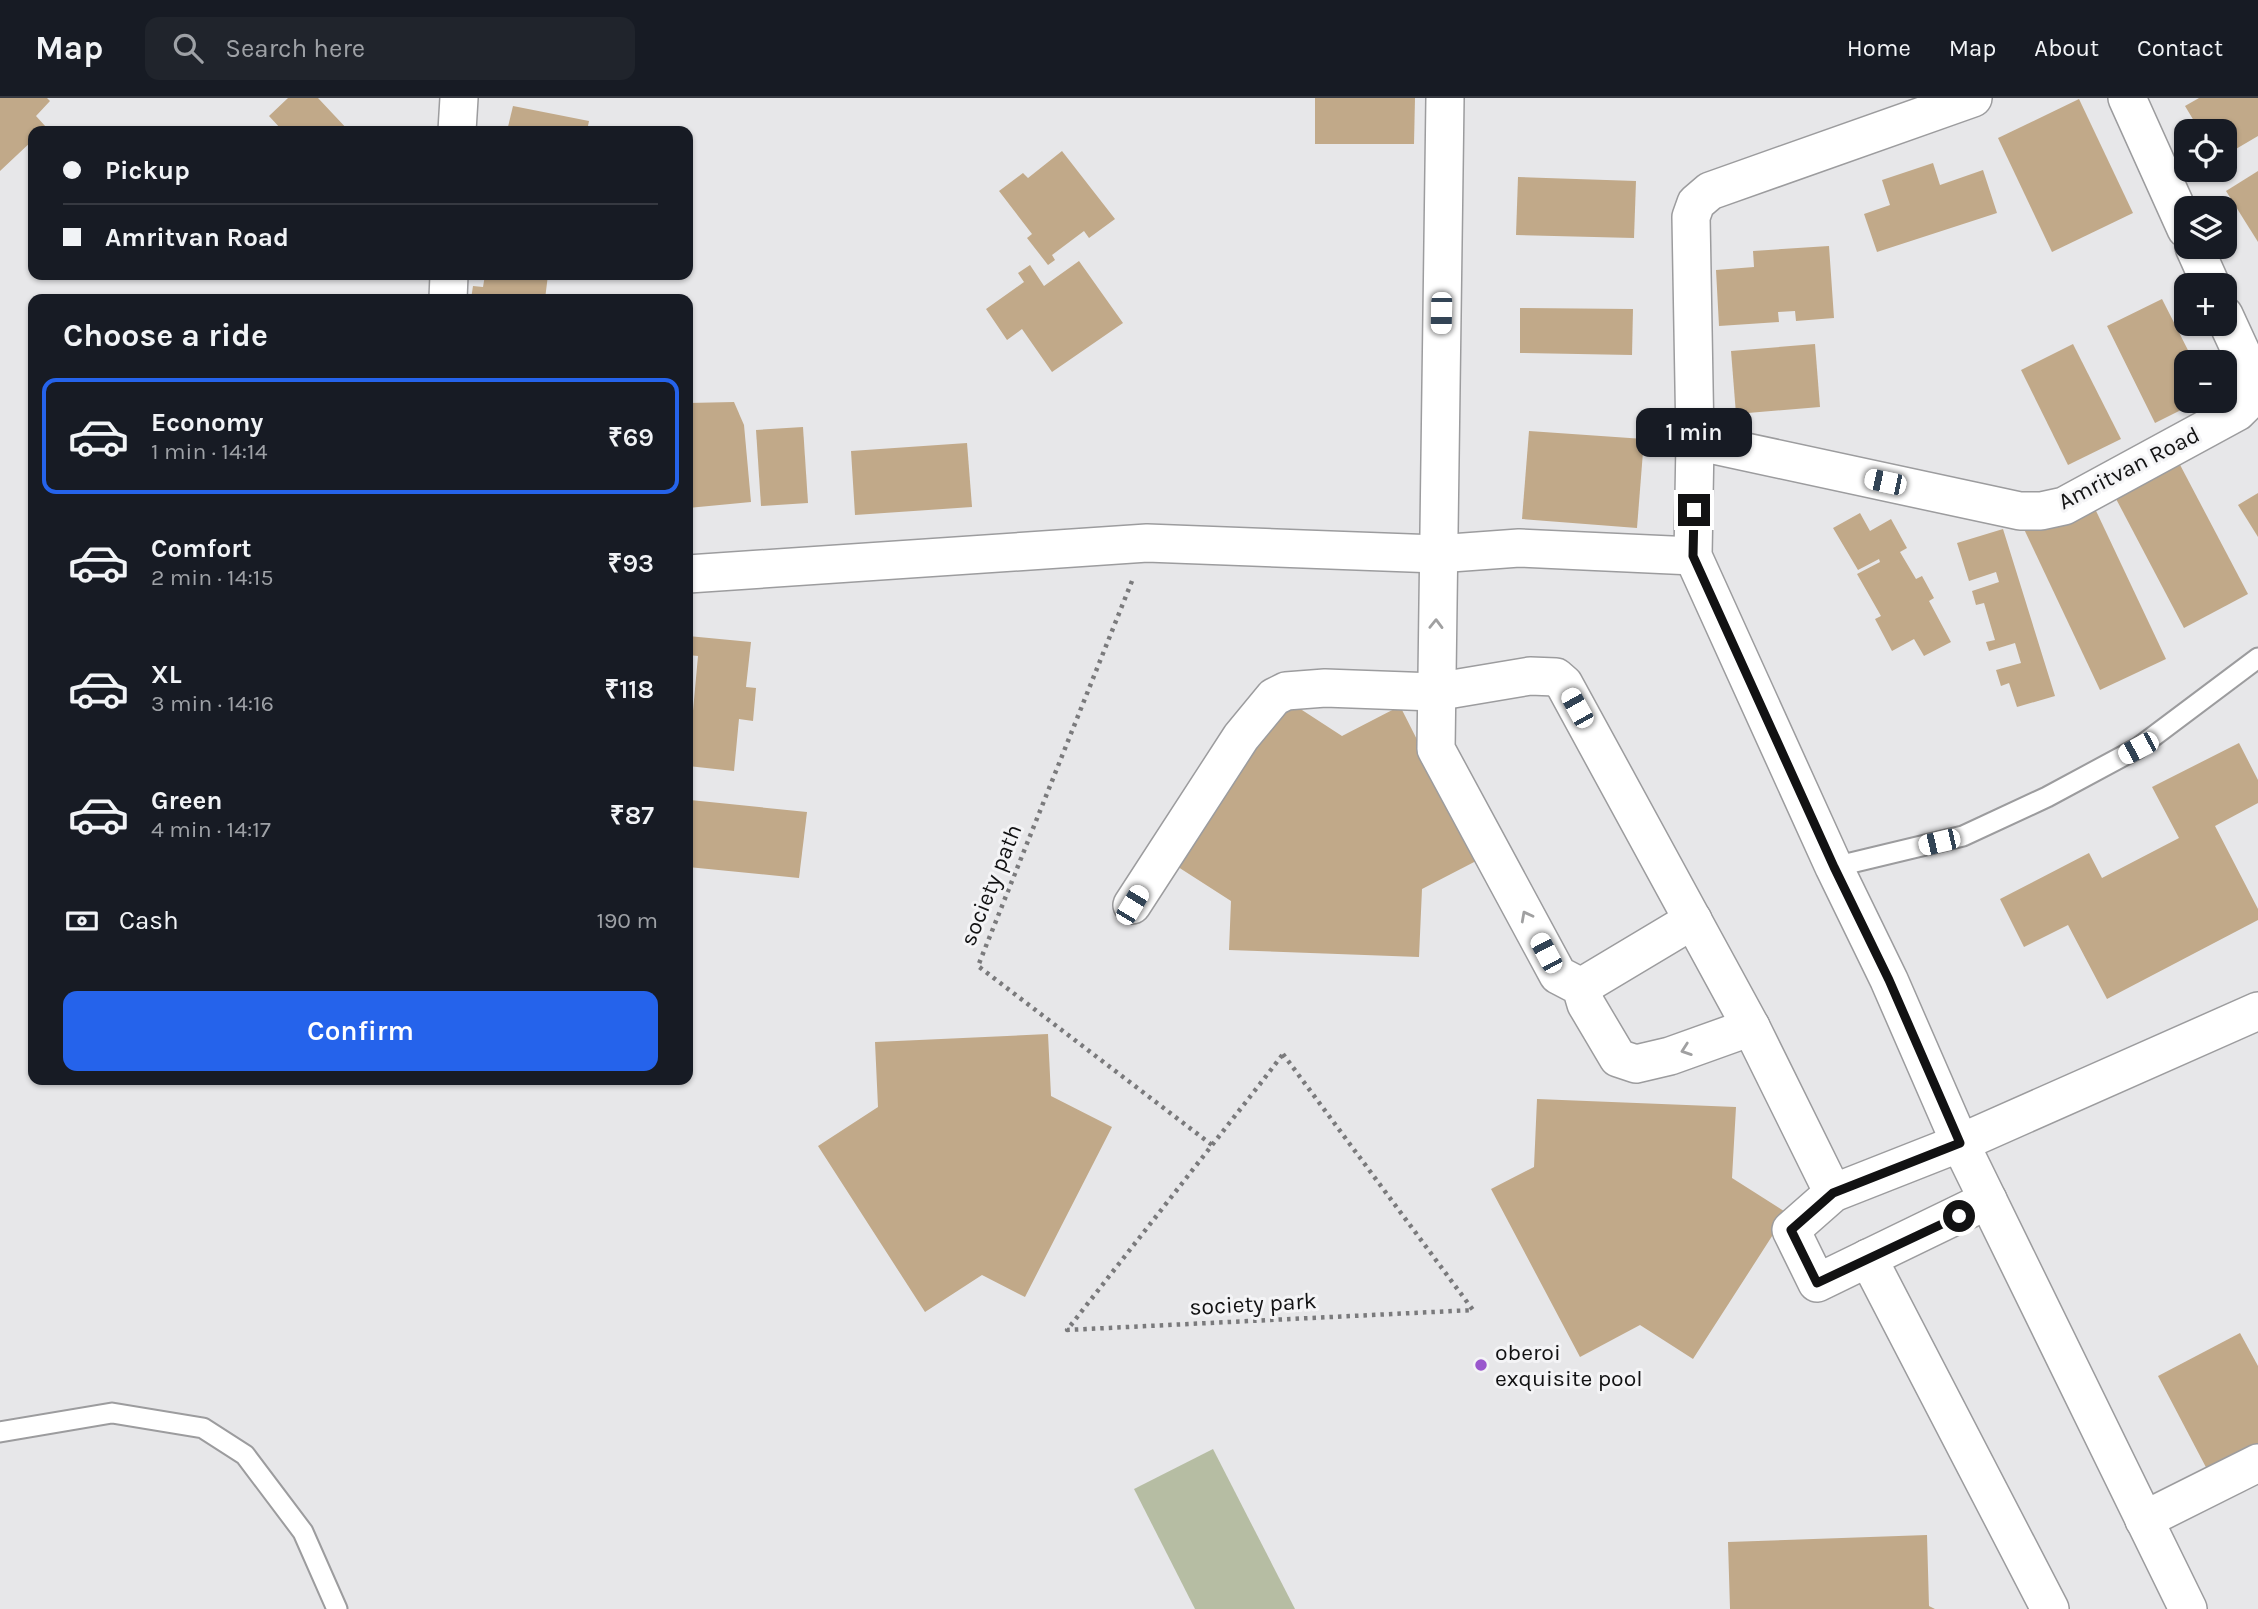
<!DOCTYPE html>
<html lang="en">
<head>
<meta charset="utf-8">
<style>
  body { margin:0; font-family:Karla,sans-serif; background:#20242c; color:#f1f3f6; height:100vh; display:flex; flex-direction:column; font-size:26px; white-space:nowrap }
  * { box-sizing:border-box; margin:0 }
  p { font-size:23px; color:#9ea1a6 }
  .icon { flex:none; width:38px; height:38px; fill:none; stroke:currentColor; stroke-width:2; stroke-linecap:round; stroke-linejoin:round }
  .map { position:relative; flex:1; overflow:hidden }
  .drawer { position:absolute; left:28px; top:196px; width:665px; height:791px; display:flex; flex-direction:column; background:#171b24; border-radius:14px; box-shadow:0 2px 5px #0004 }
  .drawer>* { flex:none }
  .top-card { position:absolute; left:28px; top:28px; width:665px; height:154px; border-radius:14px; box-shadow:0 2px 5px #0004; display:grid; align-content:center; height:154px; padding:0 35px; background:#171b24 }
  .fabs { position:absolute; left:2174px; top:21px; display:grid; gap:14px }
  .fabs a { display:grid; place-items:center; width:63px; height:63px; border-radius:14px; background:#171b24; box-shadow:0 2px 5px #0004; font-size:35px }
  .end { position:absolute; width:32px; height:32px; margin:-16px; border:9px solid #121213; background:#fff; box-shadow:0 0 0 4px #fff }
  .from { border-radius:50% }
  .bubble { position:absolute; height:49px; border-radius:14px; background:#171b24; box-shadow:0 2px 5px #0004; font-size:23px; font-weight:600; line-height:49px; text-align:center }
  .car { position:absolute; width:21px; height:42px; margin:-21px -10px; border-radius:9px; box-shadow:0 0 5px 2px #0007; background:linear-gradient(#fff 24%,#345 0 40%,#fff 0 76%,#345 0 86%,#fff 0) }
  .top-card b { display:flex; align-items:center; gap:24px; height:66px; font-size:26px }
  .top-card b+b { border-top:2px solid #363941 }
  .top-card i { width:18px; height:18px; background:#f1f3f6 }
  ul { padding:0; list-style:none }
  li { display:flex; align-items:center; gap:21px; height:116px; margin:0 14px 10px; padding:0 21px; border:4px solid transparent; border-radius:14px }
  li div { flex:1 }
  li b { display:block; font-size:26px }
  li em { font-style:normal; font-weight:600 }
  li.current { border-color:#2563eb }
  li>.icon { width:63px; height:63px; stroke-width:1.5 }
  h2 { padding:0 35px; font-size:32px; line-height:84px }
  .pay { display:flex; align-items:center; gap:18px; height:77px; padding:0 35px; font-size:26px }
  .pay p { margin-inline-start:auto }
  .button { display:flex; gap:14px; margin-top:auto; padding:14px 35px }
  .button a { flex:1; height:80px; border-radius:14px; background:#2563eb; color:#fff; font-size:28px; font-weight:600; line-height:80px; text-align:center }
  header { display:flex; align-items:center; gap:42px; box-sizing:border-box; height:98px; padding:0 35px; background:#171b24; border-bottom:2px solid #363941 }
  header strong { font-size:33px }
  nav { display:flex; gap:38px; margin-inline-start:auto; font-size:24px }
  .search { width:490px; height:63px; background:#20242c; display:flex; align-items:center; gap:18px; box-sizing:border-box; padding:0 24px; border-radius:14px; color:#9ea1a6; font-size:26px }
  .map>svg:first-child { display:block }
  .green { fill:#b6bda3 }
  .building { fill:#c1a989 }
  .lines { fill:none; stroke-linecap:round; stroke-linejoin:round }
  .service-casing { stroke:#9c9c9e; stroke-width:23 }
  .minor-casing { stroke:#9c9c9e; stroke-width:40 }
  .path { stroke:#7a7a7c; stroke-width:4.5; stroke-dasharray:3.5 5; stroke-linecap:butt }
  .service { stroke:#fff; stroke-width:19 }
  .minor { stroke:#fff; stroke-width:37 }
  .oneway { stroke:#a0a0a1 }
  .route { stroke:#121213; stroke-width:9 }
  .poi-dot { fill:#9a57cd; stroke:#f4f4f6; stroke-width:2.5 }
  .labels { text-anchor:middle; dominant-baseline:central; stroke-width:6; stroke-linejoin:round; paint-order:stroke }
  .street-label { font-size:23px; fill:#121213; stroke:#f4f4f6 }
  .poi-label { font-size:23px; fill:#121213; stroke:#f4f4f6; text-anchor:start }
</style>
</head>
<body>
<header>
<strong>Map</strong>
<div class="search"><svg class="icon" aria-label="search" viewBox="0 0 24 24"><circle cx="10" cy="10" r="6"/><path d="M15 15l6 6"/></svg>Search here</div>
<nav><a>Home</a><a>Map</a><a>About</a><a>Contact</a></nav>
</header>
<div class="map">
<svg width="2258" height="1511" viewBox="0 0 2258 1511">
  <rect width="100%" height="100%" fill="#e7e7e9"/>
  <path class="green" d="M 1213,1351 L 1295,1511 L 1195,1511 L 1134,1391 Z"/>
  <g class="building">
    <path d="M 0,0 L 47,0 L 50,3 L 36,18 L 46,29 L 42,33 L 33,33 L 33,42 L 0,73 Z"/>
    <path d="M 288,0 L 318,0 L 349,33 L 279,33 L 281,31 L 269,18 Z"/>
    <path d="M 1315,0 L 1415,0 L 1414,46 L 1315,46 Z"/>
    <path d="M 2199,0 L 2258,0 L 2258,38 L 2224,58 L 2224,33 L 2200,33 L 2185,8 Z"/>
    <path d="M 2079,1 L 2133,115 L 2052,154 L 1998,40 Z"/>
    <path d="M 513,8 L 589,23 L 587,33 L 507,33 Z"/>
    <path d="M 1062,53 L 1115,121 L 1089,140 L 1084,133 L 1052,157 L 1055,162 L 1048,167 L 1027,140 L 1032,136 L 999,93 L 1023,75 L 1028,80 Z"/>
    <path d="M 1933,65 L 1940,87 L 1983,72 L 1997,115 L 1877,154 L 1864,116 L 1890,107 L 1882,82 Z"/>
    <path d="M 2258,73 L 2258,144 L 2226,93 Z"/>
    <path d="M 1518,79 L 1636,83 L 1634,140 L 1516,137 Z"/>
    <path d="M 1829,148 L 1834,220 L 1796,223 L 1795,213 L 1778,214 L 1779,224 L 1719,228 L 1716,172 L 1754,169 L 1753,153 Z"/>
    <path d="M 1079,163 L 1123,225 L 1052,274 L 1022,231 L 1007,242 L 986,211 L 1024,184 L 1018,175 L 1030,167 L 1044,188 Z"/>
    <path d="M 485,177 L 548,177 L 545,201 L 471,201 L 473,188 L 483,189 Z"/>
    <path d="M 2162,201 L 2194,264 L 2186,264 L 2186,303 L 2199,303 L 2155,325 L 2107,228 Z"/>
    <path d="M 1520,210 L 1633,211 L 1632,257 L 1520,255 Z"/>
    <path d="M 1815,246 L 1820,309 L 1736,316 L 1731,253 Z"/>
    <path d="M 2073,246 L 2121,341 L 2068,367 L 2021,272 Z"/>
    <path d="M 734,304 L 744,327 L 751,404 L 688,410 L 688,305 Z"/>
    <path d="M 803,329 L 808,405 L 761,408 L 756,332 Z"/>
    <path d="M 1529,333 L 1644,341 L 1637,430 L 1522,421 Z"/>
    <path d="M 967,345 L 972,409 L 855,417 L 851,353 Z"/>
    <path d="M 2178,363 L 2248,496 L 2184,530 L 2114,397 Z"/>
    <path d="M 2258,395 L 2258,439 L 2238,407 Z"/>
    <path d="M 2089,398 L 2166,561 L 2100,592 L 2023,429 Z"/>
    <path d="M 1860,415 L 1870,433 L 1891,421 L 1907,450 L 1900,454 L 1916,481 L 1922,478 L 1934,500 L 1929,503 L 1951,544 L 1924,558 L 1914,541 L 1892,553 L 1875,521 L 1881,518 L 1857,476 L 1880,464 L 1879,461 L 1858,472 L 1833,430 Z"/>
    <path d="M 2003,431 L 2055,598 L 2017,609 L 2009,585 L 2001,588 L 1996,572 L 2021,565 L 2015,545 L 1989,553 L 1986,544 L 1995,542 L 1984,505 L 1976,507 L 1972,493 L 1999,484 L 1996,474 L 1969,483 L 1957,445 Z"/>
    <path d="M 688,538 L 751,544 L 746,589 L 756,590 L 753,623 L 739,621 L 734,673 L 688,668 L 698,558 L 688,557 Z"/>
    <path d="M 1282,599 L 1342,638 L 1400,608 L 1478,762 L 1422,791 L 1419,859 L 1229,852 L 1231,803 L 1175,767 Z"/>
    <path d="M 2239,645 L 2258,682 L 2258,705 L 2215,728 L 2258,811 L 2258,822 L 2107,901 L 2068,827 L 2024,849 L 2000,801 L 2089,755 L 2102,780 L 2179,740 L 2152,689 Z"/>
    <path d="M 690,702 L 807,714 L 799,780 L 688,769 Z"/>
    <path d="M 1048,936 L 1051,998 L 1112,1029 L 1025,1199 L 982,1177 L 925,1214 L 818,1048 L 878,1009 L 875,944 Z"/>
    <path d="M 1537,1001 L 1736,1009 L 1732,1080 L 1787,1115 L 1693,1261 L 1640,1227 L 1580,1259 L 1491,1091 L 1534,1069 Z"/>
    <path d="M 2240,1235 L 2258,1268 L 2258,1350 L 2209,1375 L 2158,1278 Z"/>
    <path d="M 1927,1437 L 1929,1508 L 1935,1511 L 1730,1511 L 1728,1444 Z"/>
  </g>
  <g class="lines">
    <g class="service-casing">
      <g id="service">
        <path d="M 1834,769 L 1963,738 L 2047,699 L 2138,650 L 2258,560"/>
        <path d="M 0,1334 L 112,1315 L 203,1330 L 245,1357 L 303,1434 L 337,1511"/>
      </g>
    </g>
    <g class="minor-casing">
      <g id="minor">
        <path d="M 1445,0 L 1436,651 L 1558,877 L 1581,889 L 1586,906 L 1618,960 L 1636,966 L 1670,958 L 1751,929"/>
        <path d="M 1973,0 L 1710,93 L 1696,105 L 1691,119 L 1695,343 L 1693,458 L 1834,769 L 1889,882 L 1960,1045 L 2188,1511"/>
        <path d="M 2127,0 L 2186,131"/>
        <path d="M 457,33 L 459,0"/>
        <path d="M 2194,149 L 2211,187"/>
        <path d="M 448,201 L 449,177"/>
        <path d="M 1695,343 L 2020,413 L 2041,413 L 2064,408 L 2237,314 L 2247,304 L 2254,292 L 2248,269 L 2224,217"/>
        <path d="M 688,476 L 1147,445 L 1437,456 L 1519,450 L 1693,458"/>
        <path d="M 1132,807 L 1241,639 L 1274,599 L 1286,593 L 1325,590 L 1435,594 L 1530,578 L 1556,579 L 1564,586 L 1751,929 L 1833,1095"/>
        <path d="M 1581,889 L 1693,822"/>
        <path d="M 1988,1102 L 1817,1185 L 1791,1132 L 1833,1095 L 1960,1045 L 2258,913"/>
        <path d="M 1868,1160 L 2050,1511"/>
        <path d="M 2144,1422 L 2258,1365"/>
      </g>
    </g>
    <g class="path">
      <path d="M 1132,483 L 978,868 L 1212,1047"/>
      <path d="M 1283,956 L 1473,1212 L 1067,1232 L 1260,986 Z"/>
    </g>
    <use href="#service" class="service"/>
    <use href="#minor" class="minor"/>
  </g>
  <defs><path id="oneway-chevron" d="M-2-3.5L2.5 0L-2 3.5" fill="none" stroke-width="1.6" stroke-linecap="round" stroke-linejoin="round" transform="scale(1.75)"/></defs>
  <g class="oneway">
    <use href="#oneway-chevron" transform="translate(1436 526) rotate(-89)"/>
    <use href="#oneway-chevron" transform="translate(1526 818) rotate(-118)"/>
    <use href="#oneway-chevron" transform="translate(1686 952) rotate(161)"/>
  </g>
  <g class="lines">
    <path class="route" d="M 1694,412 L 1693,458 L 1834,769 L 1889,882 L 1960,1045 L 1833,1095 L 1791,1132 L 1817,1185 L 1959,1118"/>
  </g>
  <circle class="poi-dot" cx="1481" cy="1267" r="7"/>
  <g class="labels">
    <g class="street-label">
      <text transform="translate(2129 370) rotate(-27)">Amritvan Road</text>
      <text transform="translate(991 787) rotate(-68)">society path</text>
      <text transform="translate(1253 1206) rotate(-3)">society park</text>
    </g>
    <g class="poi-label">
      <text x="1495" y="1254">oberoi<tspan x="1495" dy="26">exquisite pool</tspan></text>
    </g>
  </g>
</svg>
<div class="fabs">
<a><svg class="icon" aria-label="locate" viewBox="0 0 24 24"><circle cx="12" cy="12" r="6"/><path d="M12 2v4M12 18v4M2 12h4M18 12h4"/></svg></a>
<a><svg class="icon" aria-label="layers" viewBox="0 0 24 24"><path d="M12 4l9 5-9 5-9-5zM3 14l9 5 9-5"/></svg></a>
<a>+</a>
<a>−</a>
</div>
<i class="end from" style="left:1959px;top:1118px"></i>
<i class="end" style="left:1694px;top:412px"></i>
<div class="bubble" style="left:1636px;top:310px;width:116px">1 min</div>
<i class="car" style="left:1441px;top:215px;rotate:181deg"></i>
<i class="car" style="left:1885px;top:384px;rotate:282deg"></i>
<i class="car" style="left:1577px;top:610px;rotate:331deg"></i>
<i class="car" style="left:2138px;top:650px;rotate:242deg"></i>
<i class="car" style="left:1939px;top:744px;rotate:257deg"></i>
<i class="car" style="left:1132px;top:807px;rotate:31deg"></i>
<i class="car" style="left:1546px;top:855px;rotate:332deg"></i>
<div class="top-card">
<b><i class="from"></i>Pickup</b>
<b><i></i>Amritvan Road</b>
</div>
<section class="drawer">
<h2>Choose a ride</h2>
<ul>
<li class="current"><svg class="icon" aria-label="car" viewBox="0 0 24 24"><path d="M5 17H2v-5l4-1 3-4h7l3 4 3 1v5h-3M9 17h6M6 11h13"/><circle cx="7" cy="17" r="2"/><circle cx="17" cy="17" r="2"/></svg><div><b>Economy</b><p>1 min · 14:14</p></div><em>₹69</em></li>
<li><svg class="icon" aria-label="car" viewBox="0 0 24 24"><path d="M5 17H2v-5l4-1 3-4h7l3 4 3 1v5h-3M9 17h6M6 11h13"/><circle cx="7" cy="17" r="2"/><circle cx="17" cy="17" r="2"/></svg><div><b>Comfort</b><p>2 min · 14:15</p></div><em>₹93</em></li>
<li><svg class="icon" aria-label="car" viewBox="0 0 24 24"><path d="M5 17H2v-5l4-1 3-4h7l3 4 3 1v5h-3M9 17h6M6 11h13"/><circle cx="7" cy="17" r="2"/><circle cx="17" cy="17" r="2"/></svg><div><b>XL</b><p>3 min · 14:16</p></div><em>₹118</em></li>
<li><svg class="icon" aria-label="car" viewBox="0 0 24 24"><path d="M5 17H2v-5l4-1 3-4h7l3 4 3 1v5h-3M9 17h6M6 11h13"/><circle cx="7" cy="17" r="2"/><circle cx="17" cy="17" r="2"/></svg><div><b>Green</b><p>4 min · 14:17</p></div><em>₹87</em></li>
</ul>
<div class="pay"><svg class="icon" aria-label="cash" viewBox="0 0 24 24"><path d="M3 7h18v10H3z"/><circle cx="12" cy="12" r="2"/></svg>Cash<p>190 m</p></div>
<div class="button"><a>Confirm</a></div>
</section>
</div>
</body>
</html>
